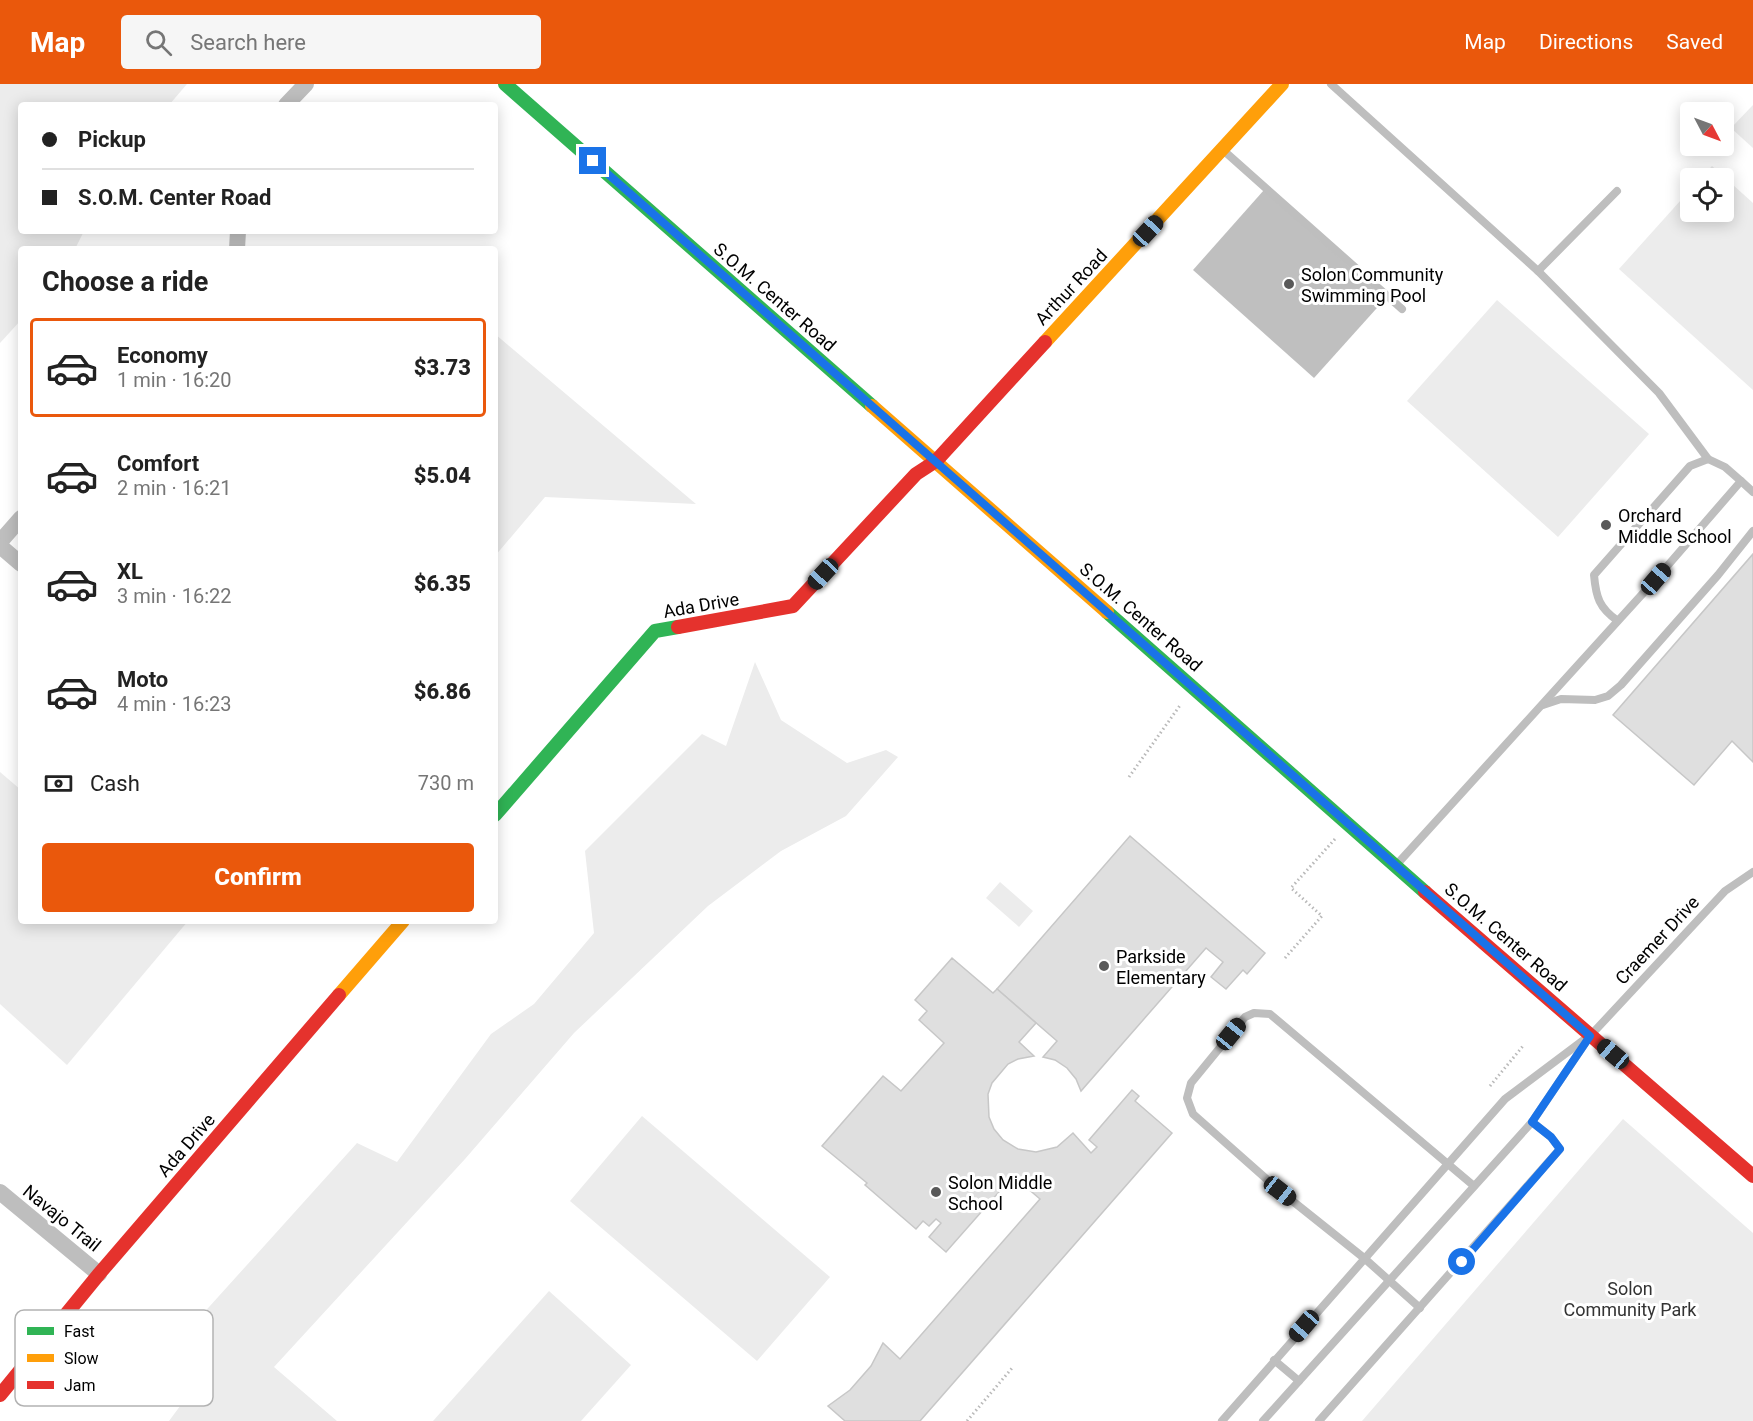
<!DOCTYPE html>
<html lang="en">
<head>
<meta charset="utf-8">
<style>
  body { margin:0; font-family:Roboto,sans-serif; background:#f6f6f6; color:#222; height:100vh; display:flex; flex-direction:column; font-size:22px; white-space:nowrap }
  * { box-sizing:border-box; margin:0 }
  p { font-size:20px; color:#767676 }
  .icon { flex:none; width:33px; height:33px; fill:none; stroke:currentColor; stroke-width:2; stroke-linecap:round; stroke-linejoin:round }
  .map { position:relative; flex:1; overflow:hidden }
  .drawer { position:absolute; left:18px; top:162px; width:480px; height:678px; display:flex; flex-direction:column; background:#fff; border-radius:6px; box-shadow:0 3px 15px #0003 }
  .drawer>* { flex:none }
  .banner { position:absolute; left:18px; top:18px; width:480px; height:132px; border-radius:6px; box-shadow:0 3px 15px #0003; display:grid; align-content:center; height:132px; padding:0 24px; background:#fff }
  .needle { width:39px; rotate:131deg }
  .buttons { position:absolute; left:1680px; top:18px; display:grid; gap:12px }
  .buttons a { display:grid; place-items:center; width:54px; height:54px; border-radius:6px; background:#fff; box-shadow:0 3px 15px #0003; font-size:30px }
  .end { position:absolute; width:27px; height:27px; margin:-14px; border:8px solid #1a73e8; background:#fff; box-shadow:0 0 0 3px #fff }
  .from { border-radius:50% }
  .car { position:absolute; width:18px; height:36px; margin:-18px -9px; border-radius:8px; box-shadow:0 0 4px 2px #0007; background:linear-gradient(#222 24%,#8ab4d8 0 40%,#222 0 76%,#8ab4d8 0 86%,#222 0) }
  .banner b { display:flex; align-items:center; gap:21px; height:57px; font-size:22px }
  .banner b+b { border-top:2px solid #e0e0e0 }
  .banner i { width:15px; height:15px; background:#222 }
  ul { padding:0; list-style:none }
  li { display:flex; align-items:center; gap:18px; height:99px; margin:0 12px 9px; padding:0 12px; border:3px solid transparent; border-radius:6px }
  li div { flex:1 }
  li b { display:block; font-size:22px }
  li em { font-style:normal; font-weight:800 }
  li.on { border-color:#ea580c }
  li>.icon { width:54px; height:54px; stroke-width:1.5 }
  h2 { padding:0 24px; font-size:27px; line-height:72px }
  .pay { display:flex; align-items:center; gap:15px; height:66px; padding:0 24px; font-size:22px }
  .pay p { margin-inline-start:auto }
  .cta { display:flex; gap:12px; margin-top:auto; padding:12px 24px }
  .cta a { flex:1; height:69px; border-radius:6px; background:#ea580c; color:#fff; font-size:24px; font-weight:800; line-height:69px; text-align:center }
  header { display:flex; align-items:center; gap:36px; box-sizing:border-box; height:84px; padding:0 30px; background:#ea580c; color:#fff }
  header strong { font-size:28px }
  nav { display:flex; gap:33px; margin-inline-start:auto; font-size:21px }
  .search { width:420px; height:54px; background:#f6f6f6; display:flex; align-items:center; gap:15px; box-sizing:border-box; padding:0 21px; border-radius:6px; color:#767676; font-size:22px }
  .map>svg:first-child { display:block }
  .green { fill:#ececec }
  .water { fill:#bfbfbf }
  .building { fill:#dfdfdf; stroke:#c7c7c7; stroke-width:1.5 }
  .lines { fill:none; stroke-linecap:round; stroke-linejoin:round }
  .path { stroke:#b9b9b9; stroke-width:3; stroke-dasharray:1.5 3; stroke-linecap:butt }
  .lane { stroke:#bebebe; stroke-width:8 }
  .street { stroke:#bebebe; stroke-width:16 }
  .fast { stroke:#30b455; stroke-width:14 }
  .slow { stroke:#ff9f0a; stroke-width:14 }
  .jam { stroke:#e5322d; stroke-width:14 }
  .route { stroke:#1a73e8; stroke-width:8 }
  .poi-dot { fill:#595959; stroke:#fff; stroke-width:2 }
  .labels { text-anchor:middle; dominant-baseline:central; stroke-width:6; stroke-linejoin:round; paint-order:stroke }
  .poi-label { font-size:18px; fill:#000; stroke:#fff; text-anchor:start }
  .street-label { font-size:18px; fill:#000; stroke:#fff }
  .park-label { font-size:18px; fill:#333; stroke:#fff }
  .key { fill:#fff; stroke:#b2b2b2; stroke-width:1.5 }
  .key-label { font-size:16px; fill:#000 }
</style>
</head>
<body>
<header>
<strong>Map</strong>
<div class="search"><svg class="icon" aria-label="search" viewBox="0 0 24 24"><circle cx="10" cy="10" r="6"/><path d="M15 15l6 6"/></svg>Search here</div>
<nav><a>Map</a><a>Directions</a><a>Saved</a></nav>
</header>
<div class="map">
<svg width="1753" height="1337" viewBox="0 0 1753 1337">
  <rect width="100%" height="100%" fill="#fff"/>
  <g class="green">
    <path d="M 0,0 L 187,0 L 169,21 L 21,21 L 21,147 L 84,147 L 75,165 L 21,165 L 21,236 L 0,259 Z"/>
    <path d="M 1753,21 L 1753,64 L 1731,44 Z"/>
    <path d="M 1712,82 L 1753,119 L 1753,306 L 1619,185 L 1690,106 L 1690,128 L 1724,128 L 1724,94 L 1701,94 Z"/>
    <path d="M 1497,216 L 1649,350 L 1558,453 L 1407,317 Z"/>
    <path d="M 495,250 L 696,420 L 545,413 L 495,472 Z"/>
    <path d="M 755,578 L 781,636 L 847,679 L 886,666 L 898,673 L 846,732 L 781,767 L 708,822 L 574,949 L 465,1075 L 274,1283 L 337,1337 L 169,1337 L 186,1314 L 163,1274 L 357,1059 L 397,1078 L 491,950 L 534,920 L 594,849 L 585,767 L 702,650 L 726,662 Z"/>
    <path d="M 0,688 L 21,706 L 21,837 L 188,837 L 67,981 L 0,920 Z"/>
    <path d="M 1000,798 L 1033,827 L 1019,843 L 986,814 Z"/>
    <path d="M 642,1032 L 830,1193 L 757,1277 L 570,1117 Z"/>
    <path d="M 1623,1035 L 1753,1149 L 1753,1337 L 1362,1337 Z"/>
    <path d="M 549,1207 L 631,1281 L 581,1337 L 433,1337 Z"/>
  </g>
  <path class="water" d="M 1264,106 L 1385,215 L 1314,294 L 1193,186 Z"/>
  <g class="building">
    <path d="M 1753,470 L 1753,678 L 1732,657 L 1694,701 L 1613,631 Z"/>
    <path d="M 1130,752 L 1265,869 L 1247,890 L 1243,886 L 1226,905 L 1211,893 L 1223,878 L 1206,864 L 1081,1007 L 1076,995 L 1067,984 L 1055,976 L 1043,973 L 1057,957 L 997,905 Z"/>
    <path d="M 952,874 L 993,909 L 997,905 L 1036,939 L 1019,958 L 1034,972 L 1018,975 L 1008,980 L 992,999 L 988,1010 L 989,1033 L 994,1045 L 1003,1056 L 1018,1065 L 1036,1068 L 1057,1063 L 1073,1049 L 1091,1069 L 1097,1063 L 1089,1056 L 1132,1006 L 1139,1012 L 1135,1017 L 1172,1049 L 920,1337 L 845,1337 L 828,1322 L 850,1306 L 871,1282 L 883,1259 L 900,1275 L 1040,1115 L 1013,1092 L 946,1168 L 929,1153 L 941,1139 L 936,1135 L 929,1142 L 923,1137 L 916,1145 L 865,1101 L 867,1099 L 822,1062 L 883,992 L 901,1007 L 944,959 L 919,936 L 927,927 L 915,916 Z"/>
  </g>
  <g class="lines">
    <g class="path">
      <path d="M 1129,693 L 1181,620"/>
      <path d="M 1285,874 L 1322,832 L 1291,804 L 1335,755"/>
      <path d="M 1490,1002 L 1523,962"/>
      <path d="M 967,1337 L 1013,1283"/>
    </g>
    <g class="lane">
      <path d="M 1331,0 L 1538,187 L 1617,107"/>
      <path d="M 1223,66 L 1402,225"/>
      <path d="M 1538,187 L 1659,309 L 1708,375"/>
      <path d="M 1741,397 L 1753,408"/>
      <path d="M 1543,621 L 1561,615 L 1595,616 L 1608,612 L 1621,601 L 1718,491 L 1753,447"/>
      <path d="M 1399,778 L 1656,495 L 1741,397 L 1725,383 L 1708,375 L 1690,382 L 1594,491 C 1596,513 1599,524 1618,537"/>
      <path d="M 1420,1224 L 1364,1174 L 1280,1107 L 1193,1030 L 1187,1014 L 1191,999 L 1245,933 L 1254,929 L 1270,930 L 1474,1102"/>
      <path d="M 1274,1276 L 1299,1297"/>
      <path d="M 1222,1337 L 1505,1015 L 1585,955"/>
      <path d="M 1263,1337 L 1532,1038 L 1590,952 L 1725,807 L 1753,788"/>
      <path d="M 1319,1337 L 1560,1065 L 1551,1053 L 1532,1038"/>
    </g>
    <g class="street">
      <path d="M 286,21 L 306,0"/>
      <path d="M 237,165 L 238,147"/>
      <path d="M 0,458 L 21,434"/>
      <path d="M 0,462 L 21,480"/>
      <path d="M 0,1108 L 99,1190"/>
    </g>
    <g class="fast">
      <path d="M 505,0 L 872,322"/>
      <path d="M 1107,528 L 1425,808"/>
      <path d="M 495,731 L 655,547 L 678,543"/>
    </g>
    <g class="slow">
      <path d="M 1045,258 L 1282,0"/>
      <path d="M 872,322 L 1107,528"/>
      <path d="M 339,911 L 403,837"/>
    </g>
    <g class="jam">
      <path d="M 678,543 L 793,522 L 916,390 L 936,377 L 1045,258"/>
      <path d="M 1425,808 L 1753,1092"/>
      <path d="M 0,1311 L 99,1190 L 339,911"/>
    </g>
  </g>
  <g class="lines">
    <path class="route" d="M 593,77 L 1590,952 L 1532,1038 L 1551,1053 L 1560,1065 L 1462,1178"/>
  </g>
  <g class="poi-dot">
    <circle cx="1289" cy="200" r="6"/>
    <circle cx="1606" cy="441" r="6"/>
    <circle cx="1104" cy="882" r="6"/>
    <circle cx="936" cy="1108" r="6"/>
  </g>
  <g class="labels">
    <g class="poi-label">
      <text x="1301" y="190">Solon Community<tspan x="1301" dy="21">Swimming Pool</tspan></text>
      <text x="1618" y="431">Orchard<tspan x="1618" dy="21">Middle School</tspan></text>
      <text x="1116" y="872">Parkside<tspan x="1116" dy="21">Elementary</tspan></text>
      <text x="948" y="1098">Solon Middle<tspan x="948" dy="21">School</tspan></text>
    </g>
    <g class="street-label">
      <text transform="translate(1071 203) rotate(-47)">Arthur Road</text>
      <text transform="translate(775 213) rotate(41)">S.O.M. Center Road</text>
      <text transform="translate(701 521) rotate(-10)">Ada Drive</text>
      <text transform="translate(1141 533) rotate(41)">S.O.M. Center Road</text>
      <text transform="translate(1506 853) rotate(41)">S.O.M. Center Road</text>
      <text transform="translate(1657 856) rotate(-47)">Craemer Drive</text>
      <text transform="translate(186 1061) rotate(-49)">Ada Drive</text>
      <text transform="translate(62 1134) rotate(39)">Navajo Trail</text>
    </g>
    <g class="park-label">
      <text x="1630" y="1204">Solon<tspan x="1630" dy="21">Community Park</tspan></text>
    </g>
  </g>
  <rect x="15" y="1226" width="198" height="96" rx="9" class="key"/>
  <rect x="27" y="1243" width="27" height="8" fill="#30b455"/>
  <rect x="27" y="1270" width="27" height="8" fill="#ff9f0a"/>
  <rect x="27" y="1297" width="27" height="8" fill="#e5322d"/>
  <g class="key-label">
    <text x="64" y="1253">Fast</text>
    <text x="64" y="1280">Slow</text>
    <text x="64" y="1307">Jam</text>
  </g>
</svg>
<div class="buttons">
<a><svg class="needle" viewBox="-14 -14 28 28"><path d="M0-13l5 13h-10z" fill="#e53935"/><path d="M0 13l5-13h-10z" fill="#767676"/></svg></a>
<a><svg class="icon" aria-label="locate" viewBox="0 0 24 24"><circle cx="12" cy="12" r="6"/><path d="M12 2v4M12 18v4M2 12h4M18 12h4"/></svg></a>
</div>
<i class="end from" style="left:1462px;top:1178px"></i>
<i class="end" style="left:593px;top:77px"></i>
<i class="car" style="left:1148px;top:147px;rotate:43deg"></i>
<i class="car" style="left:823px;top:490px;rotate:223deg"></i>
<i class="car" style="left:1656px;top:495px;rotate:41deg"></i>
<i class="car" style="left:1231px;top:950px;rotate:39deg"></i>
<i class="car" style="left:1613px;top:970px;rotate:310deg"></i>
<i class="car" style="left:1280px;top:1107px;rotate:128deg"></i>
<i class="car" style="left:1304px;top:1242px;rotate:221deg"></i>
<div class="banner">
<b><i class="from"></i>Pickup</b>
<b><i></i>S.O.M. Center Road</b>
</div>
<section class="drawer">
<h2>Choose a ride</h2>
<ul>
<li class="on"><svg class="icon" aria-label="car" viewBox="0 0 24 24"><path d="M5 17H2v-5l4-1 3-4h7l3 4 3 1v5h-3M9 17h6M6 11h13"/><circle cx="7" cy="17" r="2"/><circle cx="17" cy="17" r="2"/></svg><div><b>Economy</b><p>1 min · 16:20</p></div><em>$3.73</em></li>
<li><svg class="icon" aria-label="car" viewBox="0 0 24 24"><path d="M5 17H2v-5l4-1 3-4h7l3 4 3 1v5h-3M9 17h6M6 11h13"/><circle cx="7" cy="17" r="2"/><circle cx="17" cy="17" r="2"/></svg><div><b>Comfort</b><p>2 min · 16:21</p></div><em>$5.04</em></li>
<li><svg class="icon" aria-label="car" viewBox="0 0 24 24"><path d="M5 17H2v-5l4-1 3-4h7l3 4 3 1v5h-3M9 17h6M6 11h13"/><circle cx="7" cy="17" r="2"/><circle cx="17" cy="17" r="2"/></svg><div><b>XL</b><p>3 min · 16:22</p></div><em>$6.35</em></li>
<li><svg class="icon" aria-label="car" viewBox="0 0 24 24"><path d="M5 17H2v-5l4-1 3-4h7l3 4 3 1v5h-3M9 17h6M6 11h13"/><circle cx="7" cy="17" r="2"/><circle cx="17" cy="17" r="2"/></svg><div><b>Moto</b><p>4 min · 16:23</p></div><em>$6.86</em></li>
</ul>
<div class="pay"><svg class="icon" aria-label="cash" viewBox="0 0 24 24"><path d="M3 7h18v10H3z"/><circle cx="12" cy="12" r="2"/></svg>Cash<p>730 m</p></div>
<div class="cta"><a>Confirm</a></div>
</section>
</div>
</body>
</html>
